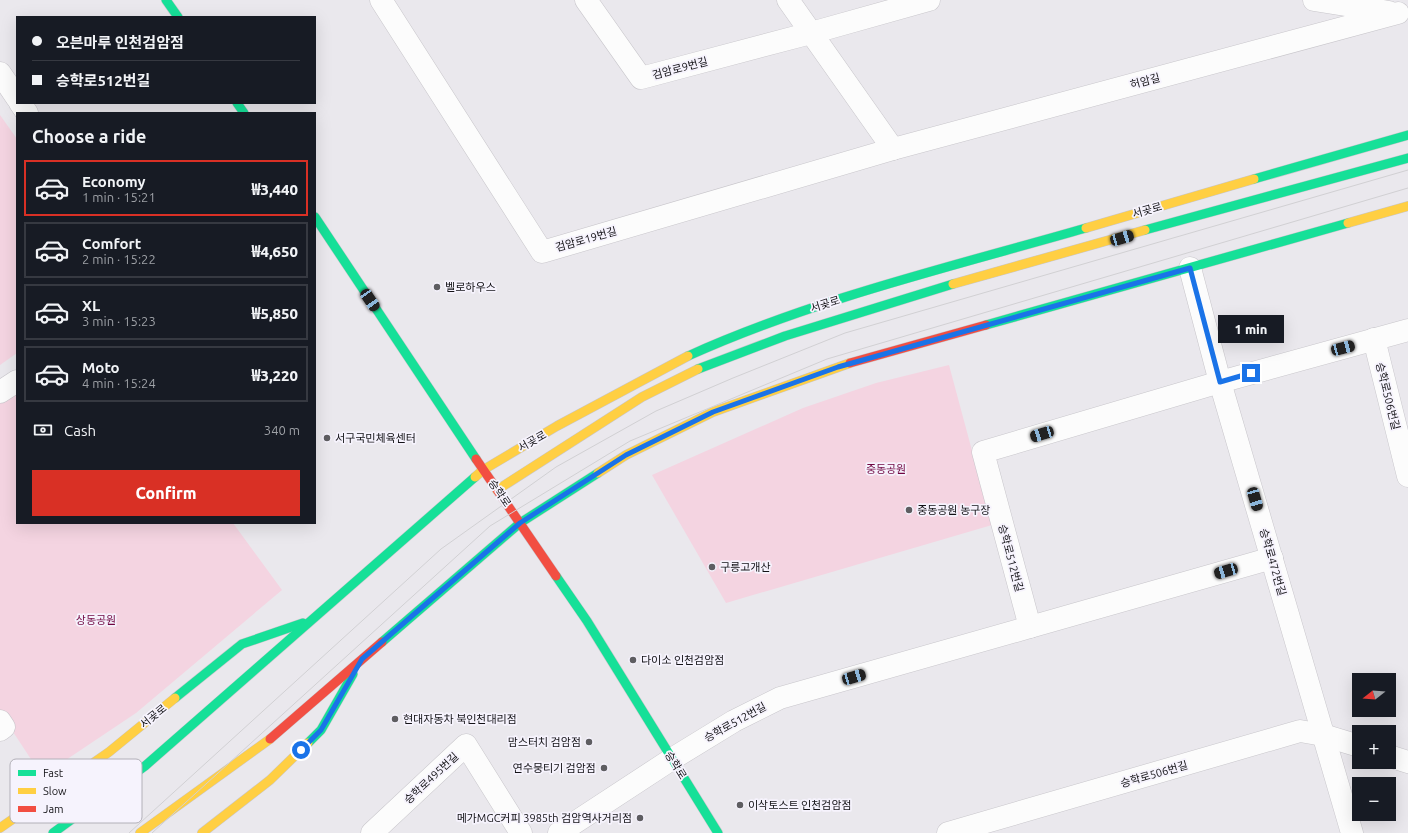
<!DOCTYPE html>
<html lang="en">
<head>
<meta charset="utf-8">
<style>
  body { margin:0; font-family:Ubuntu,"Noto Sans KR",sans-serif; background:#242831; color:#f1f3f6; height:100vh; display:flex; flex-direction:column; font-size:15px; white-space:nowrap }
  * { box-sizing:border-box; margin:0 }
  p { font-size:13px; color:#9ea1a6 }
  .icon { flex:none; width:22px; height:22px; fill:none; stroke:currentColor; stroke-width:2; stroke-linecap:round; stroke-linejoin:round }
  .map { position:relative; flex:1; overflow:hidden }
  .drawer { position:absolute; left:16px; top:112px; width:300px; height:412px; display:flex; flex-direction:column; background:#171b24; border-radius:0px; box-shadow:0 4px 16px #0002 }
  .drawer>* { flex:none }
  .guide { position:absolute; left:16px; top:16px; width:300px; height:88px; border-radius:0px; box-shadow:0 4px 16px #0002; display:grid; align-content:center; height:88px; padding:0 16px; background:#171b24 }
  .needle { width:26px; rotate:253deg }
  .tools { position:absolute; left:1352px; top:673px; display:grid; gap:8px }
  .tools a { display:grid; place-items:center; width:44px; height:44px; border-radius:0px; background:#171b24; box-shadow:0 4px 16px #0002; font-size:20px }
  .end { position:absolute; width:18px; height:18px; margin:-9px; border:5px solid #1a73e8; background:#fff; box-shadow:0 0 0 2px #fff }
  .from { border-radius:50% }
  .bubble { position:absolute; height:28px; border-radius:0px; background:#171b24; box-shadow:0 4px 16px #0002; font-size:13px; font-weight:800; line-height:28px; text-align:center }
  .car { position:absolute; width:12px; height:24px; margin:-12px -6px; border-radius:5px; box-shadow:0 0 3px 1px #0007; background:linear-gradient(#222 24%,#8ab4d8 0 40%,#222 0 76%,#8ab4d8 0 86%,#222 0) }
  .guide b { display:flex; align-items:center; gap:14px; height:38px; font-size:15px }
  .guide b+b { border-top:1px solid #363941 }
  .guide i { width:10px; height:10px; background:#f1f3f6 }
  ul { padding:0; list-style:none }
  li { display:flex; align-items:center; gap:12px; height:56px; margin:0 8px 6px; padding:0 8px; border:2px solid #363941; border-radius:0px }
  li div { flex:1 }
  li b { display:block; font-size:15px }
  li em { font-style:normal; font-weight:800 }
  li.active { border-color:#d93025 }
  li>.icon { width:36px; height:36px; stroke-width:1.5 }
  h2 { padding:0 16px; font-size:18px; line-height:48px }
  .pay { display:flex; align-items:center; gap:10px; height:44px; padding:0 16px; font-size:15px }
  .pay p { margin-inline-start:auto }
  .primary-button { display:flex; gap:8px; margin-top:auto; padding:8px 16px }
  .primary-button a { flex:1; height:46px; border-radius:0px; background:#d93025; color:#fff; font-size:16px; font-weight:800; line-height:46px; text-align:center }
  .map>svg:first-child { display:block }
  .green { fill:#f4d4e1 }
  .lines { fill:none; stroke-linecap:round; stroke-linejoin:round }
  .street-casing { stroke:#c8c6cb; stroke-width:23 }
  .fast-casing { stroke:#c8c6cb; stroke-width:10 }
  .slow-casing { stroke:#c8c6cb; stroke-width:10 }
  .jam-casing { stroke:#c8c6cb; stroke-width:10 }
  .street { stroke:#fcfcfc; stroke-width:22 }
  .fast { stroke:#16e098; stroke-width:9 }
  .slow { stroke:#ffcf43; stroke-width:9 }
  .jam { stroke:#f24e42; stroke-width:9 }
  .tram { stroke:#d1d0d3; stroke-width:1 }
  .route { stroke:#1a73e8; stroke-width:5 }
  .poi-dot { fill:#5e5d61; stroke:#f6f3fd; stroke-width:1.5 }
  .labels { text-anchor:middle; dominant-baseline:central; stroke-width:3.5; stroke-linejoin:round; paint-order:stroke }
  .street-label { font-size:11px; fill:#131216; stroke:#f6f3fd }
  .poi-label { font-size:11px; fill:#131216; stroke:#f6f3fd; text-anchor:start }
  .park-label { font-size:11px; fill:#710742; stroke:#f6f3fd }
  .key { fill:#f6f3fd; stroke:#b2b0b8; stroke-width:1 }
  .key-label { font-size:11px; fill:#131216 }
</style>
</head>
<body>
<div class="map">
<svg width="1408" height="833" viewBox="0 0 1408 833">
  <rect width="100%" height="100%" fill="#eae8ed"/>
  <g class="green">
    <path d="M 0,115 L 17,139 L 17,353 L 0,365 Z"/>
    <path d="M 949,365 L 992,525 L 726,603 L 652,475 L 803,408 L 876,383 Z"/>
    <path d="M 17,391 L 17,523 L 233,523 L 282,590 L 136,713 L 42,776 L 0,712 L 0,402 Z"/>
  </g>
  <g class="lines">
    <g class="street-casing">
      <g id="street">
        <path d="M 381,0 L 542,252 L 893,149 L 1398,13"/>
        <path d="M 586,0 L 641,78 L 811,33 L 929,0"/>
        <path d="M 788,0 L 893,149"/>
        <path d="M 1314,0 L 1389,12"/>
        <path d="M 0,73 L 17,98"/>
        <path d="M 20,103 L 27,113"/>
        <path d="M 1190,268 L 1220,382 L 1352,833"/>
        <path d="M 1374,339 L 1408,476"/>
        <path d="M 0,392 L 17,381"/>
        <path d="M 1030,627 L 1272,558"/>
        <path d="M 0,721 L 4,727 L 0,730"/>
        <path d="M 1389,756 L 1408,762"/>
        <path d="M 372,833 L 466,745 L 521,833"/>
        <path d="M 559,833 L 672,759 L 734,721 L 780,698 L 1030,627 L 983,452 L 1220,382 L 1408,330"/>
        <path d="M 948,833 L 1300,731 L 1323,735 L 1359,746"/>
      </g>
    </g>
    <g class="fast-casing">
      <g id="fast">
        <path d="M 166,0 L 178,17"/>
        <path d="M 237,103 L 244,113"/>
        <path d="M 1254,179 L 1408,135"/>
        <path d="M 315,217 L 476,459"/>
        <path d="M 1145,230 L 1408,158"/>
        <path d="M 986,325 L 1348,223"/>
        <path d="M 688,356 C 814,299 954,266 1086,228"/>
        <path d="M 698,369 L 785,336 L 953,284"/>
        <path d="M 556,576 L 587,621 L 718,833"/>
        <path d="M 382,642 L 520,523 L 598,473"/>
        <path d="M 175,698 L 242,644 L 303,623"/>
        <path d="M 308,743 L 321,730 L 353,674"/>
        <path d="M 53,833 L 145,766 L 475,477"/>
      </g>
    </g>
    <g class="slow-casing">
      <g id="slow">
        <path d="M 1348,223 L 1408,206"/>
        <path d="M 1086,228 L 1254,179"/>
        <path d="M 953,284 L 1145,230"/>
        <path d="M 598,473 L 626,455 L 713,412 L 850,363"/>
        <path d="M 475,477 L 483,470 L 557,426 L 688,356"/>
        <path d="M 497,490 L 642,397 L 698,369"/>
        <path d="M 0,828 L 109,752 L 175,698"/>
        <path d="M 140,833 L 270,739"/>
        <path d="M 202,833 L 270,780 L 308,743"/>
      </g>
    </g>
    <g class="jam-casing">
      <g id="jam">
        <path d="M 850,363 L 986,325"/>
        <path d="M 476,459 L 556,576"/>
        <path d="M 270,739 L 382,642"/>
      </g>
    </g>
    <use href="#street" class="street"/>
    <use href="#fast" class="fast"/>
    <use href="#slow" class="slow"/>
    <use href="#jam" class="jam"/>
    <g class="tram">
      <path d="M 129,833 L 441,549 L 556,467 L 656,411 L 733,378 L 845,333 L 1408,170"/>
      <path d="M 152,833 L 490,526 L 630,441 L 827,359 L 1408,188"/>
    </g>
  </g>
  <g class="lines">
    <path class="route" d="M 301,750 L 321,730 L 362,659 L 520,523 L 626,455 L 713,412 L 838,367 L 1190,268 L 1220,382 L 1251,373"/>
  </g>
  <g class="poi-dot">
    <circle cx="437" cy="287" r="4"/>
    <circle cx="327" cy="438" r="4"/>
    <circle cx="909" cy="510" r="4"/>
    <circle cx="712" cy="567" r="4"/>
    <circle cx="633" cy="660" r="4"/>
    <circle cx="395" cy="719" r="4"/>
    <circle cx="589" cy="742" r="4"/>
    <circle cx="604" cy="768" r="4"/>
    <circle cx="740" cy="805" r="4"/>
    <circle cx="640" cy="818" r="4"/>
  </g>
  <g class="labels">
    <g class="street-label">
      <text transform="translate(680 68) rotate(-15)">검암로9번길</text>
      <text transform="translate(1145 81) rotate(-15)">허암길</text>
      <text transform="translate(1147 210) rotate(-16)">서곶로</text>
      <text transform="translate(586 239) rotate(-16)">검암로19번길</text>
      <text transform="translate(825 304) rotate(-17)">서곶로</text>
      <text transform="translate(1388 396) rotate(76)">승학로506번길</text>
      <text transform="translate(532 441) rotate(-30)">서곶로</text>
      <text transform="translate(500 493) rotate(55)">승학로</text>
      <text transform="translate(1011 558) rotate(75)">승학로512번길</text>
      <text transform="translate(1273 562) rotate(74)">승학로472번길</text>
      <text transform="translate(153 716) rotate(-39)">서곶로</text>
      <text transform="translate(735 722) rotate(-29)">승학로512번길</text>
      <text transform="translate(676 765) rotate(58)">승학로</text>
      <text transform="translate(1154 774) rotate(-16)">승학로506번길</text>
      <text transform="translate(431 778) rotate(-43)">승학로495번길</text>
    </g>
    <g class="poi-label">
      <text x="445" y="287">벨로하우스</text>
      <text x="335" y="438">서구국민체육센터</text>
      <text x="917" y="510">중동공원 농구장</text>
      <text x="720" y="567">구릉고개산</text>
      <text x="641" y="660">다이소 인천검암점</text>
      <text x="403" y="719">현대자동차 북인천대리점</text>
      <text x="581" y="742" text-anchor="end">맘스터치 검암점</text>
      <text x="596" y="768" text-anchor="end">연수뭉티기 검암점</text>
      <text x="748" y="805">이삭토스트 인천검암점</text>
      <text x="632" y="818" text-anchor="end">메가MGC커피 3985th 검암역사거리점</text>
    </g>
    <g class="park-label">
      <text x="886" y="469">중동공원</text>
      <text x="96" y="620">상동공원</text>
    </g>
  </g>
  <rect x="10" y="759" width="132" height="64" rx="6" class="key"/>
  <rect x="18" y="770" width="18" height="6" fill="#16e098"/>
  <rect x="18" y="788" width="18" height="6" fill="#ffcf43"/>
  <rect x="18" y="806" width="18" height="6" fill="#f24e42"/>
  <g class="key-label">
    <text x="43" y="777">Fast</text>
    <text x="43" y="795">Slow</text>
    <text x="43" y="813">Jam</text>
  </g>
</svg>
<div class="tools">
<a><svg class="needle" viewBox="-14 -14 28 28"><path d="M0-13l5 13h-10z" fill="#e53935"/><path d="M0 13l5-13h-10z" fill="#9ea1a6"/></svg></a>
<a>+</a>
<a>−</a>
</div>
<i class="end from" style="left:301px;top:750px"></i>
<i class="end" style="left:1251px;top:373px"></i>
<div class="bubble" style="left:1218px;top:315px;width:66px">1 min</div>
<i class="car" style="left:1122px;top:238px;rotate:74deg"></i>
<i class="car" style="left:370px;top:300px;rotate:146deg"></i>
<i class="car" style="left:1343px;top:348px;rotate:75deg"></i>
<i class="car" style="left:1042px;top:434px;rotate:253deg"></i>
<i class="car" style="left:1255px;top:499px;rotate:164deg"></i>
<i class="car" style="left:1226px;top:571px;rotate:254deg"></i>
<i class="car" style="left:854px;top:677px;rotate:74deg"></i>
<div class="guide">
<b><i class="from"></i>오븐마루 인천검암점</b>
<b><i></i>승학로512번길</b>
</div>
<section class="drawer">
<h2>Choose a ride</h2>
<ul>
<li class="active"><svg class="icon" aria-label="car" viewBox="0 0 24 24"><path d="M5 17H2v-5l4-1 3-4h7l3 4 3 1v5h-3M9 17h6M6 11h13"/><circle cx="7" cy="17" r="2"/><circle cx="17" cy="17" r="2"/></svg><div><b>Economy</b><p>1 min · 15:21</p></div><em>₩3,440</em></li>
<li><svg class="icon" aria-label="car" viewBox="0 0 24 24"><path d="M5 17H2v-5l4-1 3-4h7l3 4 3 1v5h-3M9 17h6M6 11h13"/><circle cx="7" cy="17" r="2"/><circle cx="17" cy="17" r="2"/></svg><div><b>Comfort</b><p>2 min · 15:22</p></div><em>₩4,650</em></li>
<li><svg class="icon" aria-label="car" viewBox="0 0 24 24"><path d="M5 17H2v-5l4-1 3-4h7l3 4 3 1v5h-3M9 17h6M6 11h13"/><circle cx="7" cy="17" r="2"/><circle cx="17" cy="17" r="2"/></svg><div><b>XL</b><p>3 min · 15:23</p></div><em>₩5,850</em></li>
<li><svg class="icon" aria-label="car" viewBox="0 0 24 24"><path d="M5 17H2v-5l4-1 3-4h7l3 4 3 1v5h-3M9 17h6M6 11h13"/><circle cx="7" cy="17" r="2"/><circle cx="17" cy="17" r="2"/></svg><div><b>Moto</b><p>4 min · 15:24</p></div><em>₩3,220</em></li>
</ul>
<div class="pay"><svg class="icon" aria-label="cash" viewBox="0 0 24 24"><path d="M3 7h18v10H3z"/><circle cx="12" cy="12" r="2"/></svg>Cash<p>340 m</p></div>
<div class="primary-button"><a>Confirm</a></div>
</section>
</div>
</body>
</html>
